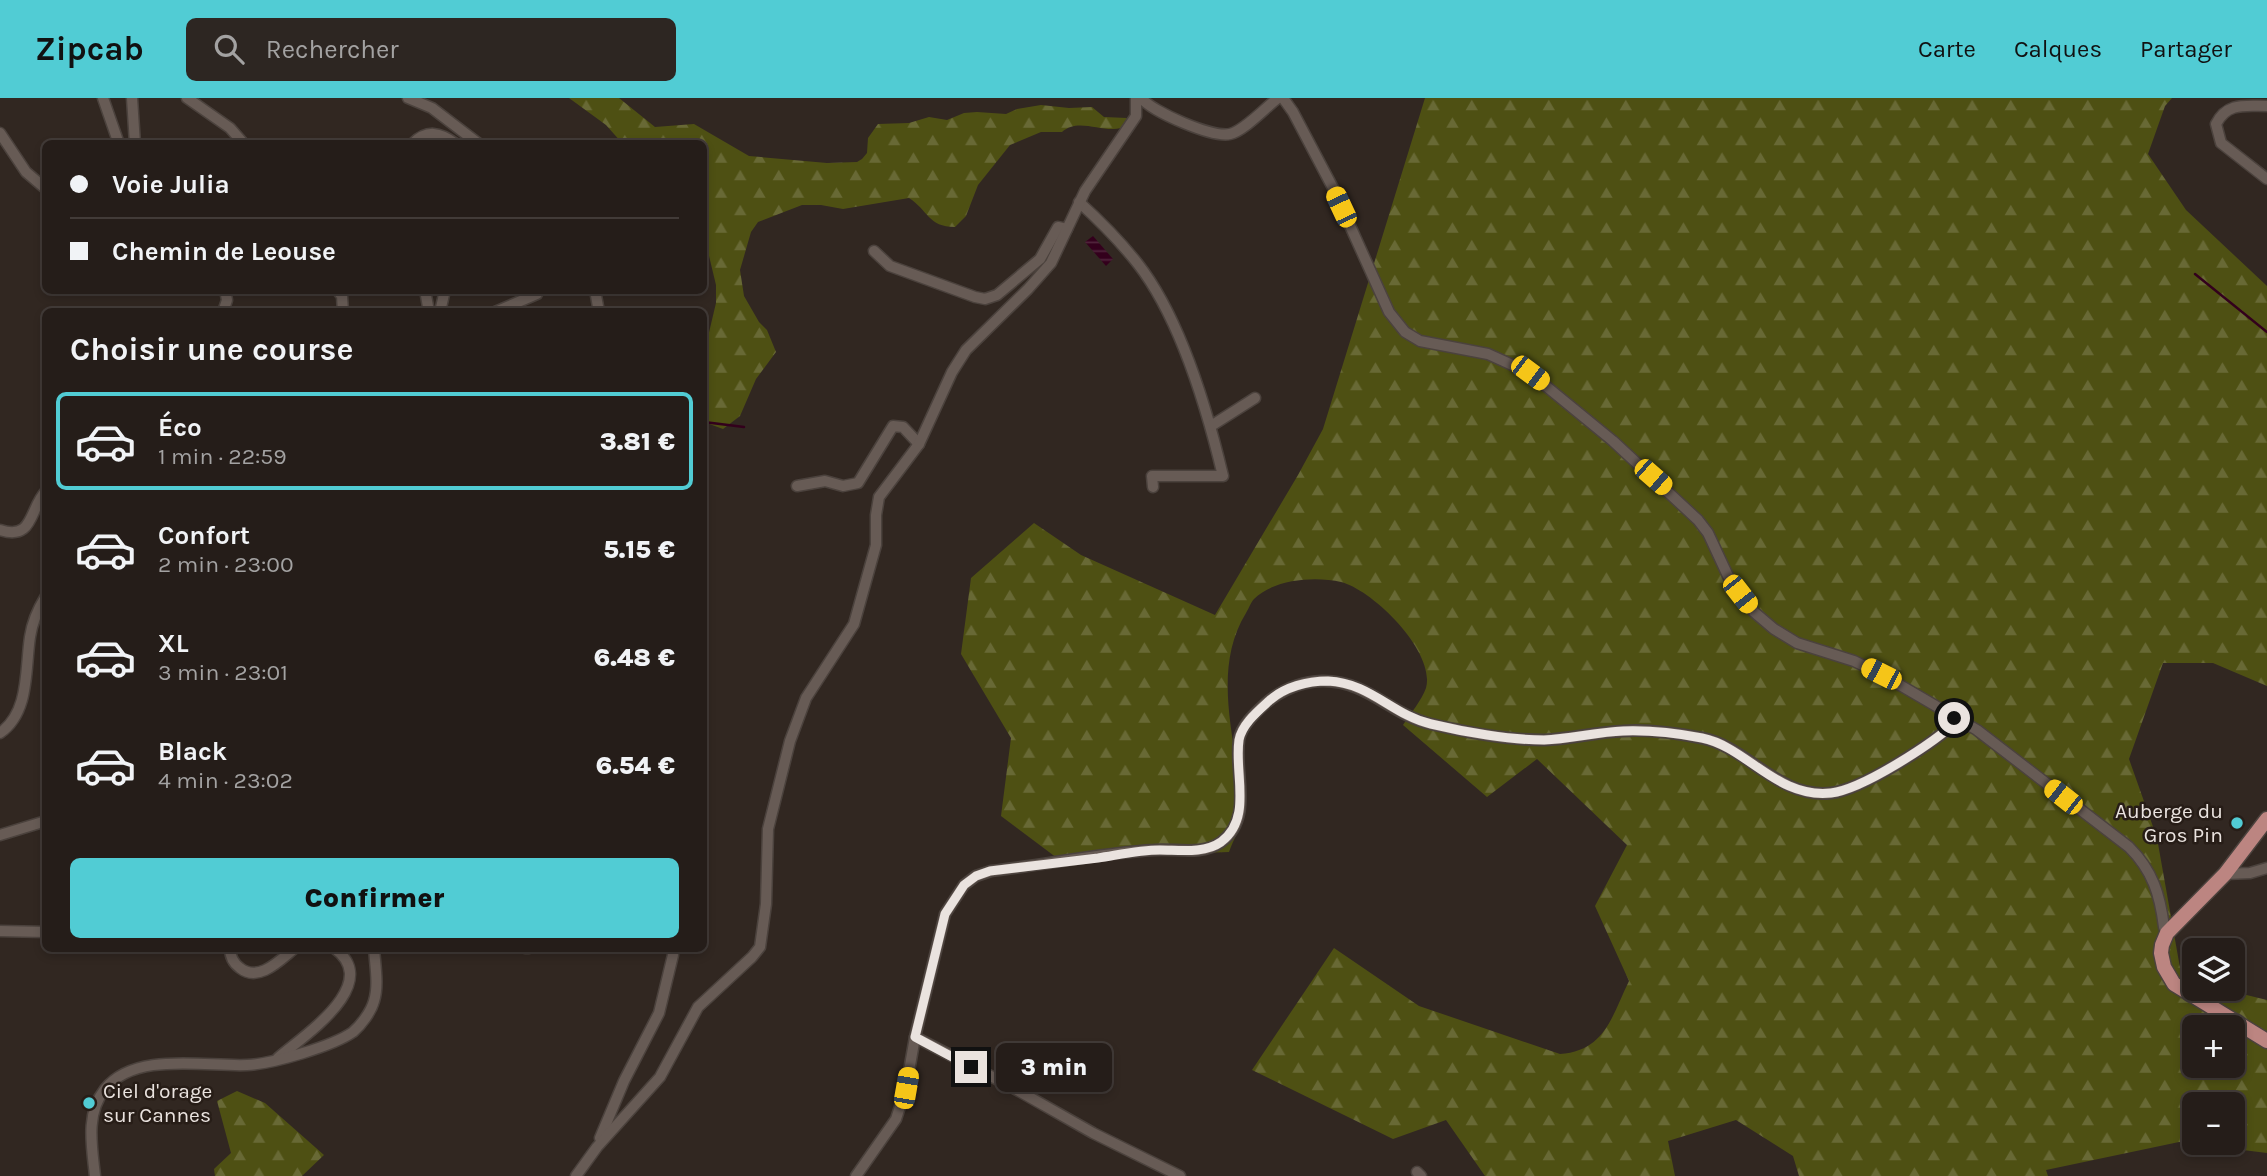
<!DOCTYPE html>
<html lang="fr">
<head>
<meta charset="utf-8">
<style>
  body { margin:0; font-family:Karla,sans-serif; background:#2d2622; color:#f1f3f6; height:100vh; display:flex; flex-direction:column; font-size:26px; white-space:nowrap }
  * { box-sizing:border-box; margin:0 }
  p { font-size:23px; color:#a3a2a2 }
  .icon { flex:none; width:38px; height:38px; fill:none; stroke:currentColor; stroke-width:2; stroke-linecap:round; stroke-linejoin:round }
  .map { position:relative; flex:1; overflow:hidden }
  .sheet { position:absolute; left:42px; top:210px; width:665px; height:644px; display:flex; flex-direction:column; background:#251d19; border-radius:10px; box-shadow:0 4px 10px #0003,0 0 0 2px #423b38 }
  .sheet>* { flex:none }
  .top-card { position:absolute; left:42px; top:42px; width:665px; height:154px; border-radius:10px; box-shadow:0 4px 10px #0003,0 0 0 2px #423b38; display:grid; align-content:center; height:154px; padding:0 28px; background:#251d19 }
  .buttons { position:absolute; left:2182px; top:840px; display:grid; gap:14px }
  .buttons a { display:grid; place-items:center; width:63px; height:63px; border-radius:10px; background:#251d19; box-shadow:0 4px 10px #0003,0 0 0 2px #423b38; font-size:35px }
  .end { position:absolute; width:32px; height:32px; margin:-16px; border:9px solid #eae3df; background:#111; box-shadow:0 0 0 4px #111 }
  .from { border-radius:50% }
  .bubble { position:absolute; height:49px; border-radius:10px; background:#251d19; box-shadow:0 4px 10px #0003,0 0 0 2px #423b38; font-size:23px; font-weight:800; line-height:49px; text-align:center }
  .car { position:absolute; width:21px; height:42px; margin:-21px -10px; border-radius:9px; box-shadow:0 0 5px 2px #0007; background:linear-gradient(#f5c518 24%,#345 0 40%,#f5c518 0 76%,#345 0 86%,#f5c518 0) }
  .top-card b { display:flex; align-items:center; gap:24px; height:66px; font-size:26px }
  .top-card b+b { border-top:2px solid #423b38 }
  .top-card i { width:18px; height:18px; background:#f1f3f6 }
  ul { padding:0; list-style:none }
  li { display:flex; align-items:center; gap:21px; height:98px; margin:0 14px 10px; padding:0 14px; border:4px solid transparent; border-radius:10px }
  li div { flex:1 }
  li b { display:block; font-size:26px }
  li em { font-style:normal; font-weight:800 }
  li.active { border-color:#51ccd4 }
  li>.icon { width:63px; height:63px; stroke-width:1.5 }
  h2 { padding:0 28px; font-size:32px; line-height:84px }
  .cta { display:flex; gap:14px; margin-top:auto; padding:14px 28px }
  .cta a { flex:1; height:80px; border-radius:10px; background:#51ccd4; color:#111; font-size:28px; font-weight:800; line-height:80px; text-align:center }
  header { display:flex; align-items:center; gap:42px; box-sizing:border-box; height:98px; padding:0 35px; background:#51ccd4; color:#111 }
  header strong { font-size:33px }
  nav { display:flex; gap:38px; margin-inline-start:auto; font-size:24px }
  .search { width:490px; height:63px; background:#2d2622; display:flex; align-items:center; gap:18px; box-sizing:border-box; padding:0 24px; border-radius:10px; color:#a3a2a2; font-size:26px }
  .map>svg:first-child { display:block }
  .forest { fill:url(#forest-firs); fill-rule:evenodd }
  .water { fill:url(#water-rules) }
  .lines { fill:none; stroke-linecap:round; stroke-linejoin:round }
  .stream { stroke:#33001c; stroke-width:2.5 }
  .minor-casing { stroke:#4b423d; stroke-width:13 }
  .major-casing { stroke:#4b423d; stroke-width:17 }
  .minor { stroke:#675b55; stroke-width:10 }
  .major { stroke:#bc8581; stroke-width:14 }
  .route { stroke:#eae3df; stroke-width:9 }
  .poi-dot { fill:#51ccd4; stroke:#271d17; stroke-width:2.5 }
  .labels { text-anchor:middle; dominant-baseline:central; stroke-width:5; stroke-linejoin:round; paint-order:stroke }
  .poi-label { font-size:21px; fill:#eae3df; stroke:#271d17; text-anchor:end }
</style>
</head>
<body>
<header>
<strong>Zipcab</strong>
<div class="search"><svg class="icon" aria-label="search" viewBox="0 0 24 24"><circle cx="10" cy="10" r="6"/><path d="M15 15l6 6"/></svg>Rechercher</div>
<nav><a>Carte</a><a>Calques</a><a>Partager</a></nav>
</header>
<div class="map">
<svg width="2267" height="1078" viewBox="0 0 2267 1078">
  <defs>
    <pattern id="forest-firs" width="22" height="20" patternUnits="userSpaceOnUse" patternTransform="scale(1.75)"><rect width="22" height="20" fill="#4e5013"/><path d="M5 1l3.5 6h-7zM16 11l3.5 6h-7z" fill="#686935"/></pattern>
    <pattern id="water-rules" width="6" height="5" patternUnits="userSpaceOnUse" patternTransform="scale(1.75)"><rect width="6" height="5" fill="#33001c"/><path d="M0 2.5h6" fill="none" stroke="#51253d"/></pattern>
  </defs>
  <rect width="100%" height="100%" fill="#312721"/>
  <g class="forest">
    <path d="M 569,0 L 619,0 L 655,29 L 694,26 L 749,58 L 827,65 L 857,64 L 862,61 L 867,55 L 868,40 L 878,26 L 909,25 L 929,19 L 947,22 L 964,15 L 977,14 L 1006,16 L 1017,11 L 1041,7 L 1069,10 L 1092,9 L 1104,19 L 1127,20 L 1121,30 C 1102,35 1078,19 1062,34 L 1041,34 L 1010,47 L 978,87 L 966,118 L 955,129 C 928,129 928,112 909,100 L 843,111 L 821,107 L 802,107 L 758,124 L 751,134 L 740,172 L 744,198 L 759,224 L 767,232 L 776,254 L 756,281 L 740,318 L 723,331 L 704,324 L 704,247 L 706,247 L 716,205 L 716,187 L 704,137 L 704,46 L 622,45 L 606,27 Z"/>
    <path d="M 1425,0 L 2172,0 L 2165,8 L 2148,56 L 2186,112 L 2267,188 L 2267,588 L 2213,565 L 2163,565 L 2129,661 L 2157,740 L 2182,881 L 2194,884 L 2194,891 L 2222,891 L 2267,902 L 2267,1055 L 2179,1044 L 2046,1072 L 2048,1078 L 1799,1078 L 1793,1058 L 1736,1022 L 1668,1043 L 1675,1078 L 1485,1078 L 1446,1022 L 1393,1041 L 1252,972 L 1334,850 L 1419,908 L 1560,956 C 1605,953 1612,918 1629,883 L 1595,808 L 1627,747 L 1537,661 L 1487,699 L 1403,627 C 1410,616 1422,602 1426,590 C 1436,554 1373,492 1341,484 C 1315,478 1274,481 1254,501 C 1251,504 1249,510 1246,515 C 1216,564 1230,622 1238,676 C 1240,688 1243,701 1243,713 C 1243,726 1233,742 1229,754 L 1057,760 L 1001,718 L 1011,640 L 961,556 L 971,480 L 1034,425 L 1081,457 L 1215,517 L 1298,377 L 1323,331 ZM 2194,929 L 2233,929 L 2233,968 L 2194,968 ZM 2194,1006 L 2233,1006 L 2233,1045 L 2194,1045 Z"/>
    <path d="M 237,993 L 265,1005 L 324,1057 L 302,1078 L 215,1078 L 214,1071 L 231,1055 L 217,1003 Z"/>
  </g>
  <path class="water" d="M 1093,138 L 1113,161 L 1106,168 L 1085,144 Z"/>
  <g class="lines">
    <g class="stream">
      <path d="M 2195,176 L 2267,234"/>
      <path d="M 704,324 L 744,329"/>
    </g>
    <g class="minor-casing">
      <g id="minor">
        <path d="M 103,0 L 119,46"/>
        <path d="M 132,0 L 135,46"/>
        <path d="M 187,0 L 230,30 L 244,46"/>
        <path d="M 408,0 L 432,10 L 479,46"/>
        <path d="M 1141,0 C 1153,14 1212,40 1230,36 C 1244,33 1266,9 1278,0"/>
        <path d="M 1283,0 L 1293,14 L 1333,90 L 1389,214 L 1405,234 L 1420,243 L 1488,256 L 1530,275 L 1613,343 L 1698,422 L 1708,435 L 1728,478 L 1740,496 L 1754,514 L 1774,531 L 1797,545 L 1854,563 L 1881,576 L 1977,632 L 2129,749 C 2153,773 2160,797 2164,829 L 2167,835"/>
        <path d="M 2267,8 C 2245,8 2227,4 2216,26 L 2221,45 L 2267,81"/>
        <path d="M 0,35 L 26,74 L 46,91"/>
        <path d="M 412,46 C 427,31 440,34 456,46"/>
        <path d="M 1079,104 C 1100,123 1120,143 1138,166 C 1181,221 1207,311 1223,378 L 1152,378 L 1153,389"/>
        <path d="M 874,153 L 890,168 L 975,199 L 985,201 L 997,197 L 1040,161 L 1058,129 L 1067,131"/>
        <path d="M 337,192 L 342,198 L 343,214"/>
        <path d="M 425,192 L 429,214"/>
        <path d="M 595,192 L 599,214"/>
        <path d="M 223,214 L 227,202 L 225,192"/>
        <path d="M 440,214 L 445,192"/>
        <path d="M 495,214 L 537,196"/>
        <path d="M 1211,328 L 1255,300"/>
        <path d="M 797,388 L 825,383 L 843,388 L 858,385 L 893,328 L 903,329 L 919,346"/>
        <path d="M 0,432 C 34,443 29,411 46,393"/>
        <path d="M 0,635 C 30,614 25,571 30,539 C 32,525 38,511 46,498"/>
        <path d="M 0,737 L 46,723"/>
        <path d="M 2225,776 L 2250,775 L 2267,770"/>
        <path d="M 0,833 L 46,834"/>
        <path d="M 230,850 C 230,859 233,865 240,870 C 259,885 280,862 295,850"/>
        <path d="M 525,850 L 529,850"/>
        <path d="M 915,939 L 1010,988 L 1093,1035 L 1180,1078"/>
        <path d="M 278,960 C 303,938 384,886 334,850"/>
        <path d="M 600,1040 L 624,983 L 659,915 L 673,857 L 672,850"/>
        <path d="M 1417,1074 L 1421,1078"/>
        <path d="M 95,1078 C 92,1049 85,1016 105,991 C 135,953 206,969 247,967 C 272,966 333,948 353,934 C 361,927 371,914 374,903 C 379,887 375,867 374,850"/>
        <path d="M 576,1078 L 597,1049 L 660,979 L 698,909 L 752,859 L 760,849 L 766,806 L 768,731 L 790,643 L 806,600 L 854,526 L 876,447 L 876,417 L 879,399 L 919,346 L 952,274 L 966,252 L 1028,191 L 1051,165 L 1085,93 L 1136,18 L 1136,0"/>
        <path d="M 856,1078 L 896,1021 L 906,990 L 915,939 L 945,816 L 964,787 L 976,778 L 991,773 C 1045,767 1100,755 1154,752 C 1175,750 1202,758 1221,744 C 1254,720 1234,676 1239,642 C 1241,628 1255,615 1265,606 C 1281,592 1300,584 1322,583 C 1367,582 1391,617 1431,626 C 1465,634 1510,642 1544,642 C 1570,641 1597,634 1623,633 C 1650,631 1676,635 1702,640 C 1748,649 1778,701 1831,695 C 1863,691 1934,645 1958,622"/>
      </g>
    </g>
    <g class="major-casing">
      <path id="major" d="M 2267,721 L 2225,776 L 2167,835 L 2162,847 L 2161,855 L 2164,869 L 2174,886 L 2267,943"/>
    </g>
    <use href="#minor" class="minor"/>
    <use href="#major" class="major"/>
  </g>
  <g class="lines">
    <path class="route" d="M 971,969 L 915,939 L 945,816 L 964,787 L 976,778 L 990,773 C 1026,769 1062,764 1098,760 C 1118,757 1139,752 1160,752 C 1179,752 1204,756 1221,744 C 1253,720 1234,676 1239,642 C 1242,626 1258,613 1270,602 C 1285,589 1307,583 1328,583 C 1371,585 1392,617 1431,626 C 1464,634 1510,642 1544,642 C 1570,641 1597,634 1623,633 C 1650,632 1676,635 1702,640 C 1747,649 1777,701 1831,695 C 1863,691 1934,645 1958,622 L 1954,620"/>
  </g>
  <g class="poi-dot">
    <circle cx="2237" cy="725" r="7"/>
    <circle cx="89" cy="1005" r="7"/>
  </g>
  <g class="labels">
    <g class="poi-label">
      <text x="2223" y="713">Auberge du<tspan x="2223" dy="24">Gros Pin</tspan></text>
      <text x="103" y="993" text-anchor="start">Ciel d'orage<tspan x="103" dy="24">sur Cannes</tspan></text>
    </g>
  </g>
</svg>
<div class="buttons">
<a><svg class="icon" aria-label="layers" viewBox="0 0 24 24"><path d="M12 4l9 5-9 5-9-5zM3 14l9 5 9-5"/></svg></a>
<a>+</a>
<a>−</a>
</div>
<i class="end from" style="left:1954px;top:620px"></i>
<i class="end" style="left:971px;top:969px"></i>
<div class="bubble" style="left:996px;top:945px;width:116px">3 min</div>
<i class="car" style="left:1341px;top:109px;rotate:335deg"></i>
<i class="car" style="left:1530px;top:275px;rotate:127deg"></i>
<i class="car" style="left:1653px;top:379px;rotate:131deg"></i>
<i class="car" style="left:1740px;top:496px;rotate:142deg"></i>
<i class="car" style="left:1881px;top:576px;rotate:297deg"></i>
<i class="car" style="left:2063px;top:699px;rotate:308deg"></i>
<i class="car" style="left:906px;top:990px;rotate:10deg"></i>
<div class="top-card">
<b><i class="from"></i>Voie Julia</b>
<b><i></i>Chemin de Leouse</b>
</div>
<section class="sheet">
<h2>Choisir une course</h2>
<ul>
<li class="active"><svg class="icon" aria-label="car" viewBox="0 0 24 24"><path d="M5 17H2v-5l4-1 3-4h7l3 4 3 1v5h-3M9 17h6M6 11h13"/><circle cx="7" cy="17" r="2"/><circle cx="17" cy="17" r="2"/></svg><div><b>Éco</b><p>1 min · 22:59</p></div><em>3.81 €</em></li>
<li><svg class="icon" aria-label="car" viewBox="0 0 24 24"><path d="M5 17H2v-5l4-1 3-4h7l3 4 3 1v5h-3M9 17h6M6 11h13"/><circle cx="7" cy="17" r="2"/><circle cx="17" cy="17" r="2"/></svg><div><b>Confort</b><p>2 min · 23:00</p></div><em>5.15 €</em></li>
<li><svg class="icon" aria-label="car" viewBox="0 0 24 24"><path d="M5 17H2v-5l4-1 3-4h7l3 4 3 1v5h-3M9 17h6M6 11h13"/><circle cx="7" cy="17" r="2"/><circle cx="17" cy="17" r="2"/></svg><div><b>XL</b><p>3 min · 23:01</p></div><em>6.48 €</em></li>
<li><svg class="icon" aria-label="car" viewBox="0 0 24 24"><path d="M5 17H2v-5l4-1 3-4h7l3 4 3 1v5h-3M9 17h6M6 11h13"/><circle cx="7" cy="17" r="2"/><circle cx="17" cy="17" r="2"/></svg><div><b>Black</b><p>4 min · 23:02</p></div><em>6.54 €</em></li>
</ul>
<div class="cta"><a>Confirmer</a></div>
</section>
</div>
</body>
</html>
